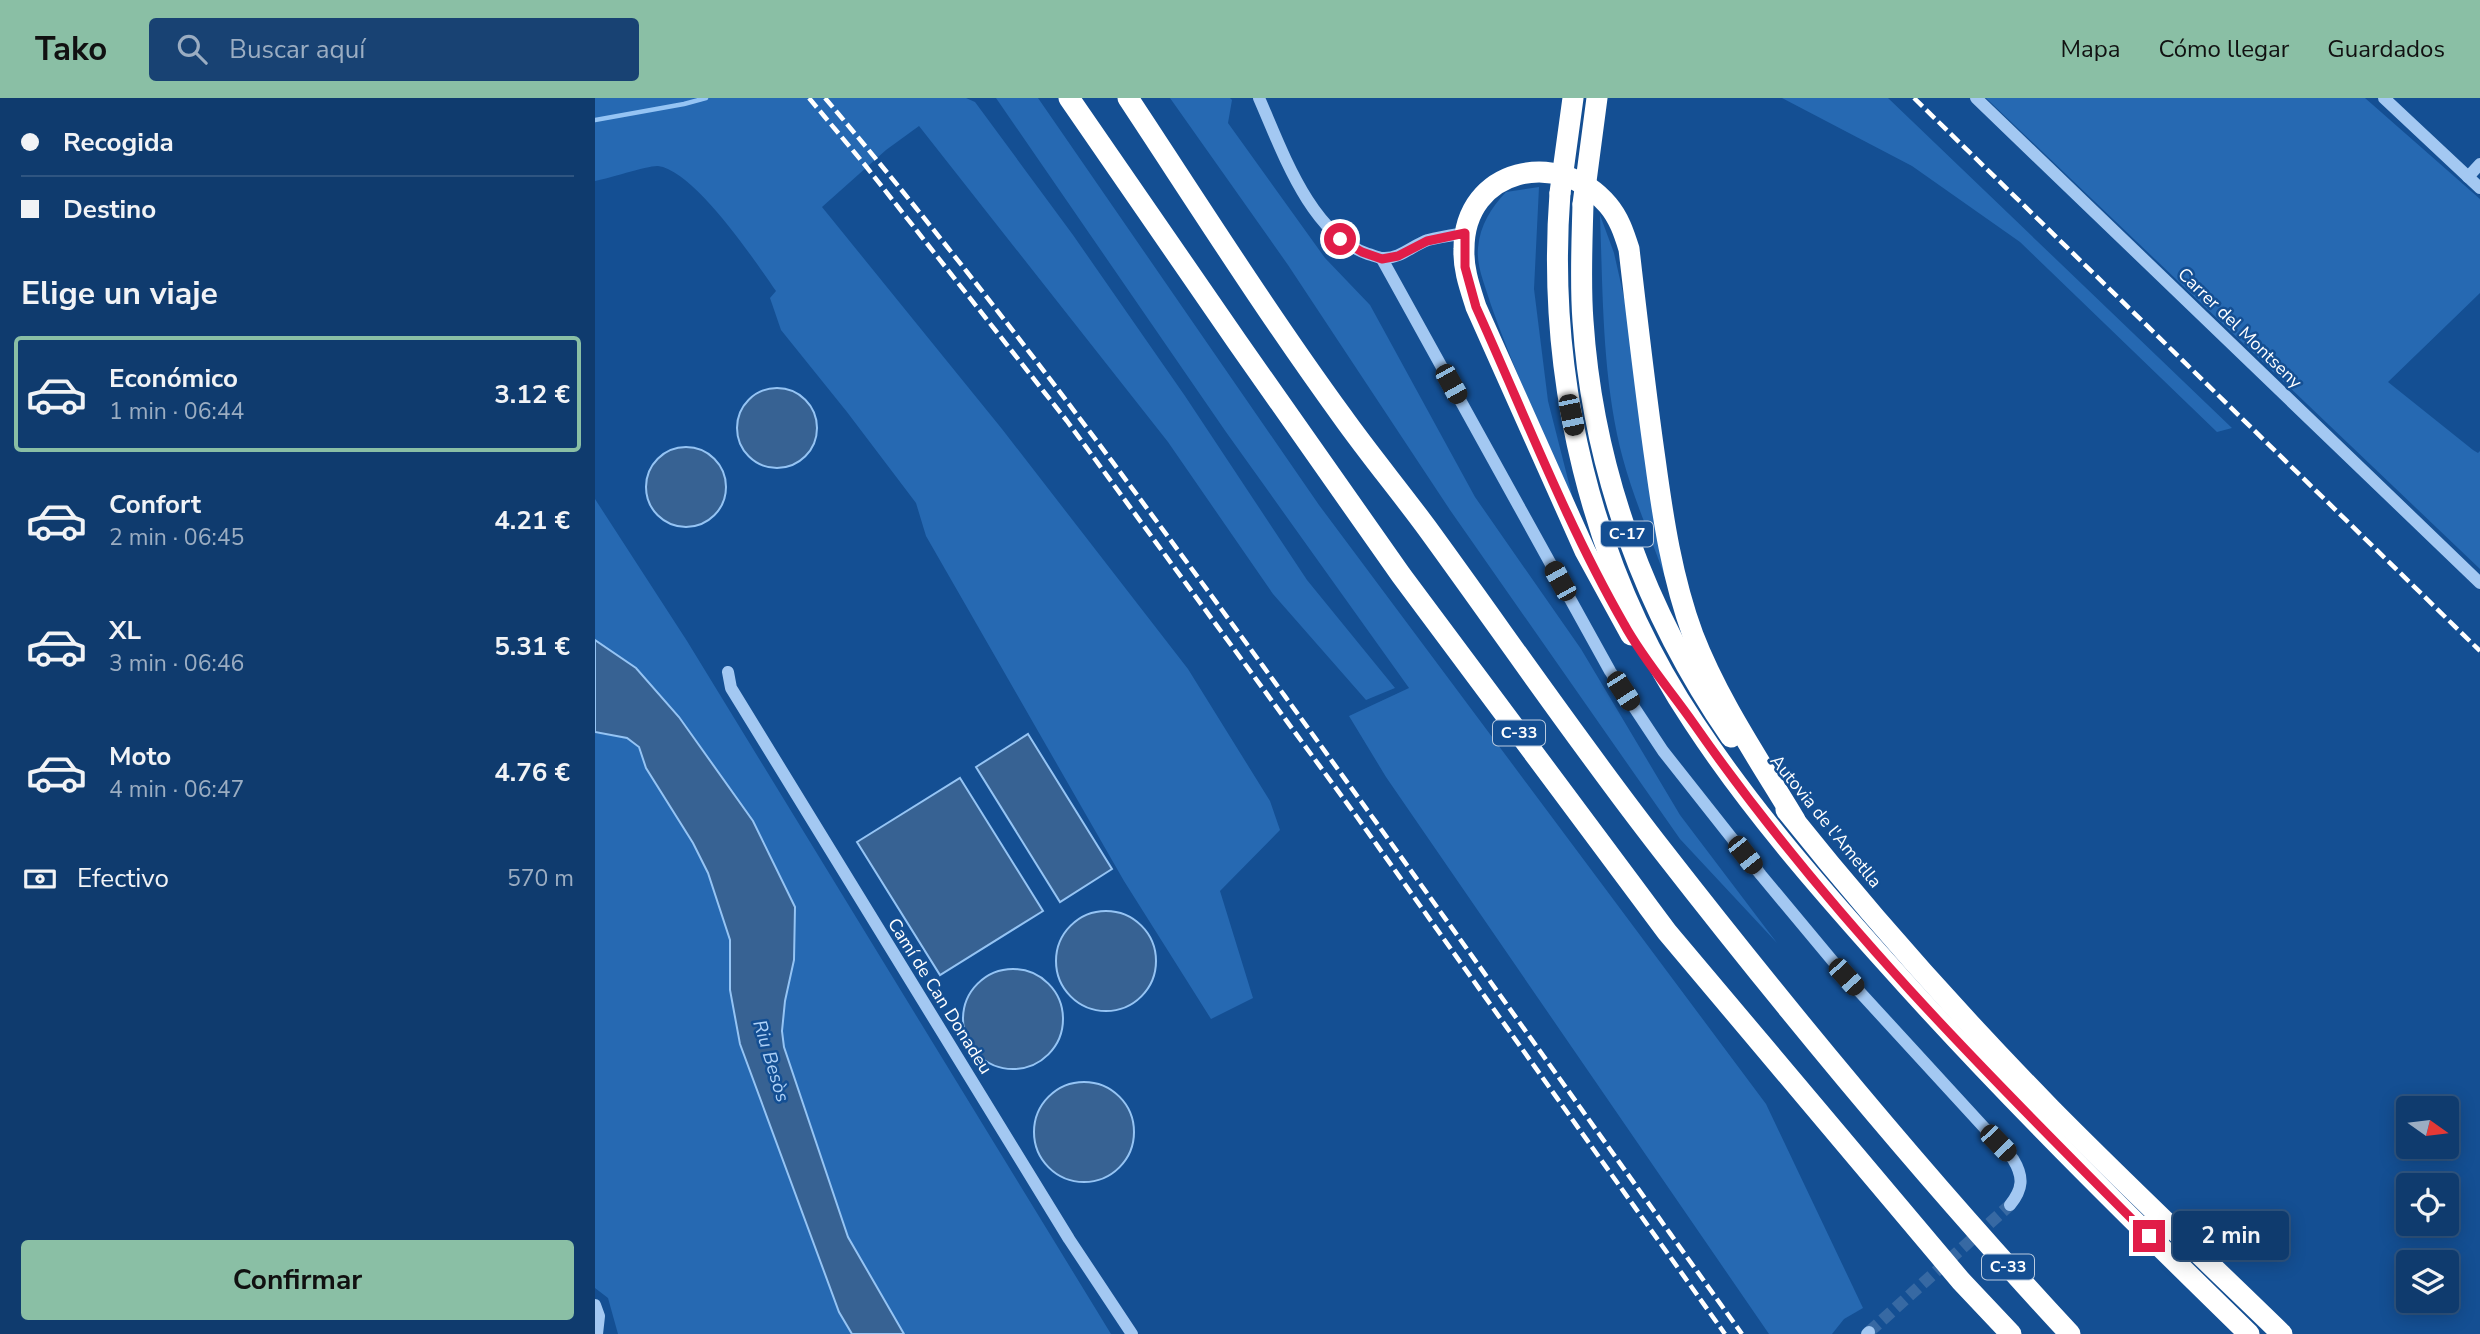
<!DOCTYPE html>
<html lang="es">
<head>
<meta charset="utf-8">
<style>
  body { margin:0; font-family:"Nunito Sans",sans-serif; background:#184273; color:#f1f3f6; height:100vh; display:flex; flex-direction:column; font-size:26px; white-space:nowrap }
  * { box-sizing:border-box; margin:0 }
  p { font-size:23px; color:#9badc2 }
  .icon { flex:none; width:38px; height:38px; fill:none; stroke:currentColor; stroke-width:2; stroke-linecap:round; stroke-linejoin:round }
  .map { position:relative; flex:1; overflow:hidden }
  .panel { display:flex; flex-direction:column; background:#0f3b6e; width:595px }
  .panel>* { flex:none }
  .top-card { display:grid; align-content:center; height:154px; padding:0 21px; background:#0f3b6e }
  .needle { width:46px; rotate:104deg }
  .fabs { position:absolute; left:1801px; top:998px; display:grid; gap:14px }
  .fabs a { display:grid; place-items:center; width:63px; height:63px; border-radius:7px; background:#0f3b6e; box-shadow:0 4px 18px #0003,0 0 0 2px #2f5581; font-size:35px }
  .end { position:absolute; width:32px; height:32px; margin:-16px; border:9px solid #e11d48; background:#fff; box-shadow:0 0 0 4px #fff }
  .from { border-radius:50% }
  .bubble { position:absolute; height:49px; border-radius:7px; background:#0f3b6e; box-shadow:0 4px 18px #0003,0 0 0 2px #2f5581; font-size:23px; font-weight:700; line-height:49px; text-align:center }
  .car { position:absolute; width:21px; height:42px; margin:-21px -10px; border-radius:9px; box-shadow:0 0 5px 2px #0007; background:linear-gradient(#222 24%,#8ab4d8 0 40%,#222 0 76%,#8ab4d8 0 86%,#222 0) }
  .top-card b { display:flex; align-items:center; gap:24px; height:66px; font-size:26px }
  .top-card b+b { border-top:2px solid #2f5581 }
  .top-card i { width:18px; height:18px; background:#f1f3f6 }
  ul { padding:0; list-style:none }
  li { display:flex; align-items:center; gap:21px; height:116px; margin:0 14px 10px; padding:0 7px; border:4px solid transparent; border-radius:7px }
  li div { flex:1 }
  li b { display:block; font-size:26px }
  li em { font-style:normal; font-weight:700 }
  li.on { border-color:#8abfa5 }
  li>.icon { width:63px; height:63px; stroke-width:1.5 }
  h2 { padding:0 21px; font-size:32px; line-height:84px }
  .pay { display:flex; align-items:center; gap:18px; height:77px; padding:0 21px; font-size:26px }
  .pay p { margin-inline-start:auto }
  .action { display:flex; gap:14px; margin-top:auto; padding:14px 21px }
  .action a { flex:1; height:80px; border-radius:7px; background:#8abfa5; color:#111; font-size:28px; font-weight:700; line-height:80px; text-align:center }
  header { display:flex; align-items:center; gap:42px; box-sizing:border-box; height:98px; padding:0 35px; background:#8abfa5; color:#111 }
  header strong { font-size:33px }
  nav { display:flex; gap:38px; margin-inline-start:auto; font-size:24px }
  .search { width:490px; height:63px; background:#184273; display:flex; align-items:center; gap:18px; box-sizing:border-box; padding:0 24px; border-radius:7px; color:#9badc2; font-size:26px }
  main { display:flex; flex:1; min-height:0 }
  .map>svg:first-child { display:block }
  .green { fill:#2669b2 }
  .water { fill:#376293; stroke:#95c4f4; stroke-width:2 }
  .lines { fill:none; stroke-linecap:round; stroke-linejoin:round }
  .stream { stroke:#95c4f4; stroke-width:4.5 }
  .minor-tunnel { stroke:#3769a3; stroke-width:12; stroke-dasharray:12 6; stroke-linecap:butt }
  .minor { stroke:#a3c8f2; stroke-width:12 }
  .highway { stroke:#fff; stroke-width:21 }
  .rail { stroke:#fff; stroke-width:4.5; stroke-dasharray:12 5; stroke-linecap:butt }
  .highway-bridge { stroke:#fff; stroke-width:21 }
  .route { stroke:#e11d48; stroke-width:9 }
  .labels { text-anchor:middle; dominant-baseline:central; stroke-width:5; stroke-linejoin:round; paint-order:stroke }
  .shield { fill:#144f93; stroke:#b8cadf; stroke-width:2 }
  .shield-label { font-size:16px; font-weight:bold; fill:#fff }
  .street-label { font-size:18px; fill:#fff; stroke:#144f93 }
  .water-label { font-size:19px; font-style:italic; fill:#afd2f8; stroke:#144f93 }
</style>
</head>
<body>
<header>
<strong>Tako</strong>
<div class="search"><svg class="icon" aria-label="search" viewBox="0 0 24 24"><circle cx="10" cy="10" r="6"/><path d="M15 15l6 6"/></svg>Buscar aquí</div>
<nav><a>Mapa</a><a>Cómo llegar</a><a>Guardados</a></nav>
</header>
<main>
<section class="panel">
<div class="top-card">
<b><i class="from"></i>Recogida</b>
<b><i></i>Destino</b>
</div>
<h2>Elige un viaje</h2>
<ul>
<li class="on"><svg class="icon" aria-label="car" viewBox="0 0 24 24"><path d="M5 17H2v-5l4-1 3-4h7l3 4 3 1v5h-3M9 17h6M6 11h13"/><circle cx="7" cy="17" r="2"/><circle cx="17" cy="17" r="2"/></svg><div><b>Económico</b><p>1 min · 06:44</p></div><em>3.12 €</em></li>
<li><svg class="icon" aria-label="car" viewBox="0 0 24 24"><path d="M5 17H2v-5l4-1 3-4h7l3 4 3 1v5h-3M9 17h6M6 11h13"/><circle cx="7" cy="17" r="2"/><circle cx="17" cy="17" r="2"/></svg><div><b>Confort</b><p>2 min · 06:45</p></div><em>4.21 €</em></li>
<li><svg class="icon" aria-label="car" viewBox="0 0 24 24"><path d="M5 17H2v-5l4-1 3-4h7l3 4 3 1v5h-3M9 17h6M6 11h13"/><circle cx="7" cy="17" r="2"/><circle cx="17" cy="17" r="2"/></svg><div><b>XL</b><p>3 min · 06:46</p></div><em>5.31 €</em></li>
<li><svg class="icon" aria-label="car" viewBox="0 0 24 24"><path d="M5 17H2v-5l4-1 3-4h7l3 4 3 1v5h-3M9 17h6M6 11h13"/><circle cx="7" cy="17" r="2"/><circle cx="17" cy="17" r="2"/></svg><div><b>Moto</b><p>4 min · 06:47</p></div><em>4.76 €</em></li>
</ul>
<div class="pay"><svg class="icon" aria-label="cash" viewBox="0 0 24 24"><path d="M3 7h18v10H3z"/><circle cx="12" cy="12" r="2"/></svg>Efectivo<p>570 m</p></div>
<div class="action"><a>Confirmar</a></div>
</section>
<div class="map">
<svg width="1885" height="1236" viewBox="0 0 1885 1236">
  <rect width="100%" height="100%" fill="#144f93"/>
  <g class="green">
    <path d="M 0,0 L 371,0 L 380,4 L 478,137 L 590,298 L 712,482 L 800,590 L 771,602 L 678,496 L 573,344 L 324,28 L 291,52 L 227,109 L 407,331 L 593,571 L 675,703 L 685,732 L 625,793 L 658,900 L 616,921 L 529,783 L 331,438 L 321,405 L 252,314 L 186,232 L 175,200 L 181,193 C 160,163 99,72 63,68 C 55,67 11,81 0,83 Z"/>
    <path d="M 401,0 L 443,0 L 724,407 L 1171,1006 L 1268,1210 L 1249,1221 L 1237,1236 L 1174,1236 L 791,679 L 754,618 L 814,590 L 631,334 Z"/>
    <path d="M 575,0 L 635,0 L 637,2 L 633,25 L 730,160 L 775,207 L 880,399 L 986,551 L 1085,717 L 1182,845 L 1085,741 L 855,412 L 693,167 Z"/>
    <path d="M 1187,0 L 1293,0 L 1637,330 L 1622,334 L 1425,144 L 1317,68 Z"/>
    <path d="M 1391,0 L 1770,0 L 1885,101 L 1885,195 L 1793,284 L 1878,352 L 1883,355 L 1885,353 L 1885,471 Z"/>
    <path d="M 944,89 L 939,191 L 953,303 L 980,409 C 952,342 920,276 896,207 C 891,190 881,168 883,150 C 885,127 896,110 911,94 Z"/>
    <path d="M 1005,117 L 1019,155 L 1033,217 L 1071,482 C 1057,442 1039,402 1028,361 C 1007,282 1008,198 1005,117 Z"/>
    <path d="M 0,401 L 92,543 L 516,1236 L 309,1236 L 253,1139 L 189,949 L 187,933 L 190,903 L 199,861 L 199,809 L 158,723 L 84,619 L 41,570 L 0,542 Z"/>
    <path d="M 0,635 L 32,640 L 44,649 L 51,670 L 98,745 L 113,775 L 135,842 L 135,892 L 145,946 L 244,1214 L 257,1236 L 23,1236 L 13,1200 L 0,1190 Z"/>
  </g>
  <g class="water">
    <circle cx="182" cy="330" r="40"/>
    <circle cx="91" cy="389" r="40"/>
    <path d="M 0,542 L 41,570 L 84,619 L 158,723 L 200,809 L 199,862 L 190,903 L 187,933 L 189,949 L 253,1139 L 309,1236 L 257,1236 L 244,1214 L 145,946 L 135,892 L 135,842 L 113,775 L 98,745 L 51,670 L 44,649 L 32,640 L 0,634 Z"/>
    <path d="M 433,636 L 517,771 L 465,804 L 381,669 Z"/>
    <path d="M 365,680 L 448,813 L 345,877 L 262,744 Z"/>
    <circle cx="511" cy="863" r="50"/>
    <circle cx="418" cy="921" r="50"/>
    <circle cx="489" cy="1034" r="50"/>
  </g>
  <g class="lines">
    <path class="stream" d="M 0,22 L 89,6 L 111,0"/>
    <path class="minor-tunnel" d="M 1274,1234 L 1415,1107"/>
    <g class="minor">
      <path d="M 664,0 C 687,52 715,136 773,156 C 778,157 783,160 788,160 C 805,161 818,147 833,142 C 845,139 858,137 870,135"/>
      <path d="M 1381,0 L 1885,485"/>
      <path d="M 1789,0 L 1885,90"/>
      <path d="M 1873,79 L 1885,66"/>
      <path d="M 787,161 L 1015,573 L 1068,653 L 1166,777 L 1251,879 L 1418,1061 C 1429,1079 1428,1091 1415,1107"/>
      <path d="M 133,574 L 136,590 L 474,1141 L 537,1236"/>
      <path d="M 0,1207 L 4,1218 L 2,1236"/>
      <path d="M 1272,1236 L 1274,1234"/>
    </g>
    <g class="highway">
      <path d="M 474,0 L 643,245 L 806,477 L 1072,834 L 1366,1183 L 1416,1236"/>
      <path d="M 533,0 C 603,106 672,215 747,318 C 774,356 804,392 832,430 C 910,537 985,647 1067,752 C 1197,919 1331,1081 1475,1236"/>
      <path d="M 965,95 C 951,279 996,471 1099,625 C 1155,710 1222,787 1290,863 C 1406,993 1530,1115 1654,1236"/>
      <path d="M 988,106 C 987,145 985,184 988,223 C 998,373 1051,516 1136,639"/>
      <path d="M 1036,537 L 990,453 L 881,209 C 875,190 868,171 869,151 C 869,70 964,49 1013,107 C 1024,120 1029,135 1034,151 C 1042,221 1050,291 1060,361 C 1068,420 1077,480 1098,537 C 1123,602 1164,662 1200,722"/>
      <path d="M 1191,712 C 1274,816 1362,915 1455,1010 C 1531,1087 1610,1161 1687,1236"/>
    </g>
    <g class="rail">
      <path d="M 214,0 L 270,67 L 472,323 L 762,719 L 1130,1236"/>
      <path d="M 230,0 C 377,173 512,355 646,538 C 815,769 980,1003 1147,1236"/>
      <path d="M 1319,0 L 1885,553"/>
    </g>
    <g class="highway-bridge">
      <path d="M 965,95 L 978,0"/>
      <path d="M 988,106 L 1002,0"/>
    </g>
  </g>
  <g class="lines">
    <path class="route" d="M 745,141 L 767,154 L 787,161 L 803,158 L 832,143 L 870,135 L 870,169 L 881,209 C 929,315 971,425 1029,526 C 1048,561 1076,593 1099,626 C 1230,814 1392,977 1554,1138"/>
  </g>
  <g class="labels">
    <g class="shield">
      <rect x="1006" y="423.5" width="52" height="25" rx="5"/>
      <rect x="898" y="622.5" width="52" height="25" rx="5"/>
      <rect x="1387" y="1156.5" width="52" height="25" rx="5"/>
    </g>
    <g class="shield-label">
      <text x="1032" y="436">C-17</text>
      <text x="924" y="635">C-33</text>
      <text x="1413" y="1169">C-33</text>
    </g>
    <g class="street-label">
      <text transform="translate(1645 230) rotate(44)">Carrer del Montseny</text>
      <text transform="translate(1231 723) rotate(51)">Autovia de l'Ametlla</text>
      <text transform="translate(345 898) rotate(58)">Camí de Can Donadeu</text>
    </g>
    <g class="water-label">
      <text transform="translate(176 963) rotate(73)">Riu Besòs</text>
    </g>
  </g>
</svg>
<div class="fabs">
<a><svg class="needle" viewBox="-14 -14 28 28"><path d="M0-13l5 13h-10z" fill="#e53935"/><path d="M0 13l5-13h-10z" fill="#9badc2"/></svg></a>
<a><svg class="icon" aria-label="locate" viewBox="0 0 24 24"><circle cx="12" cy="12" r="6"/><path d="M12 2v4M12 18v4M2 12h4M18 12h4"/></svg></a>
<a><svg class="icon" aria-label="layers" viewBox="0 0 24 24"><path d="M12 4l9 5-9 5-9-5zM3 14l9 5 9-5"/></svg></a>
</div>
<i class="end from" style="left:745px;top:141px"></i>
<i class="end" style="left:1554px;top:1138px"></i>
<div class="bubble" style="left:1578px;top:1113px;width:116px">2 min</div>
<i class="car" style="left:856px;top:286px;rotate:151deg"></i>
<i class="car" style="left:976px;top:317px;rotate:168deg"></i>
<i class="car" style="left:965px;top:483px;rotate:331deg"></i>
<i class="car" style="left:1028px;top:593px;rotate:147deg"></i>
<i class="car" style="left:1150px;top:757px;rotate:142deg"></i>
<i class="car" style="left:1251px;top:879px;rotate:138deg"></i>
<i class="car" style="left:1403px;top:1045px;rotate:136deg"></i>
</div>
</main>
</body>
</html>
